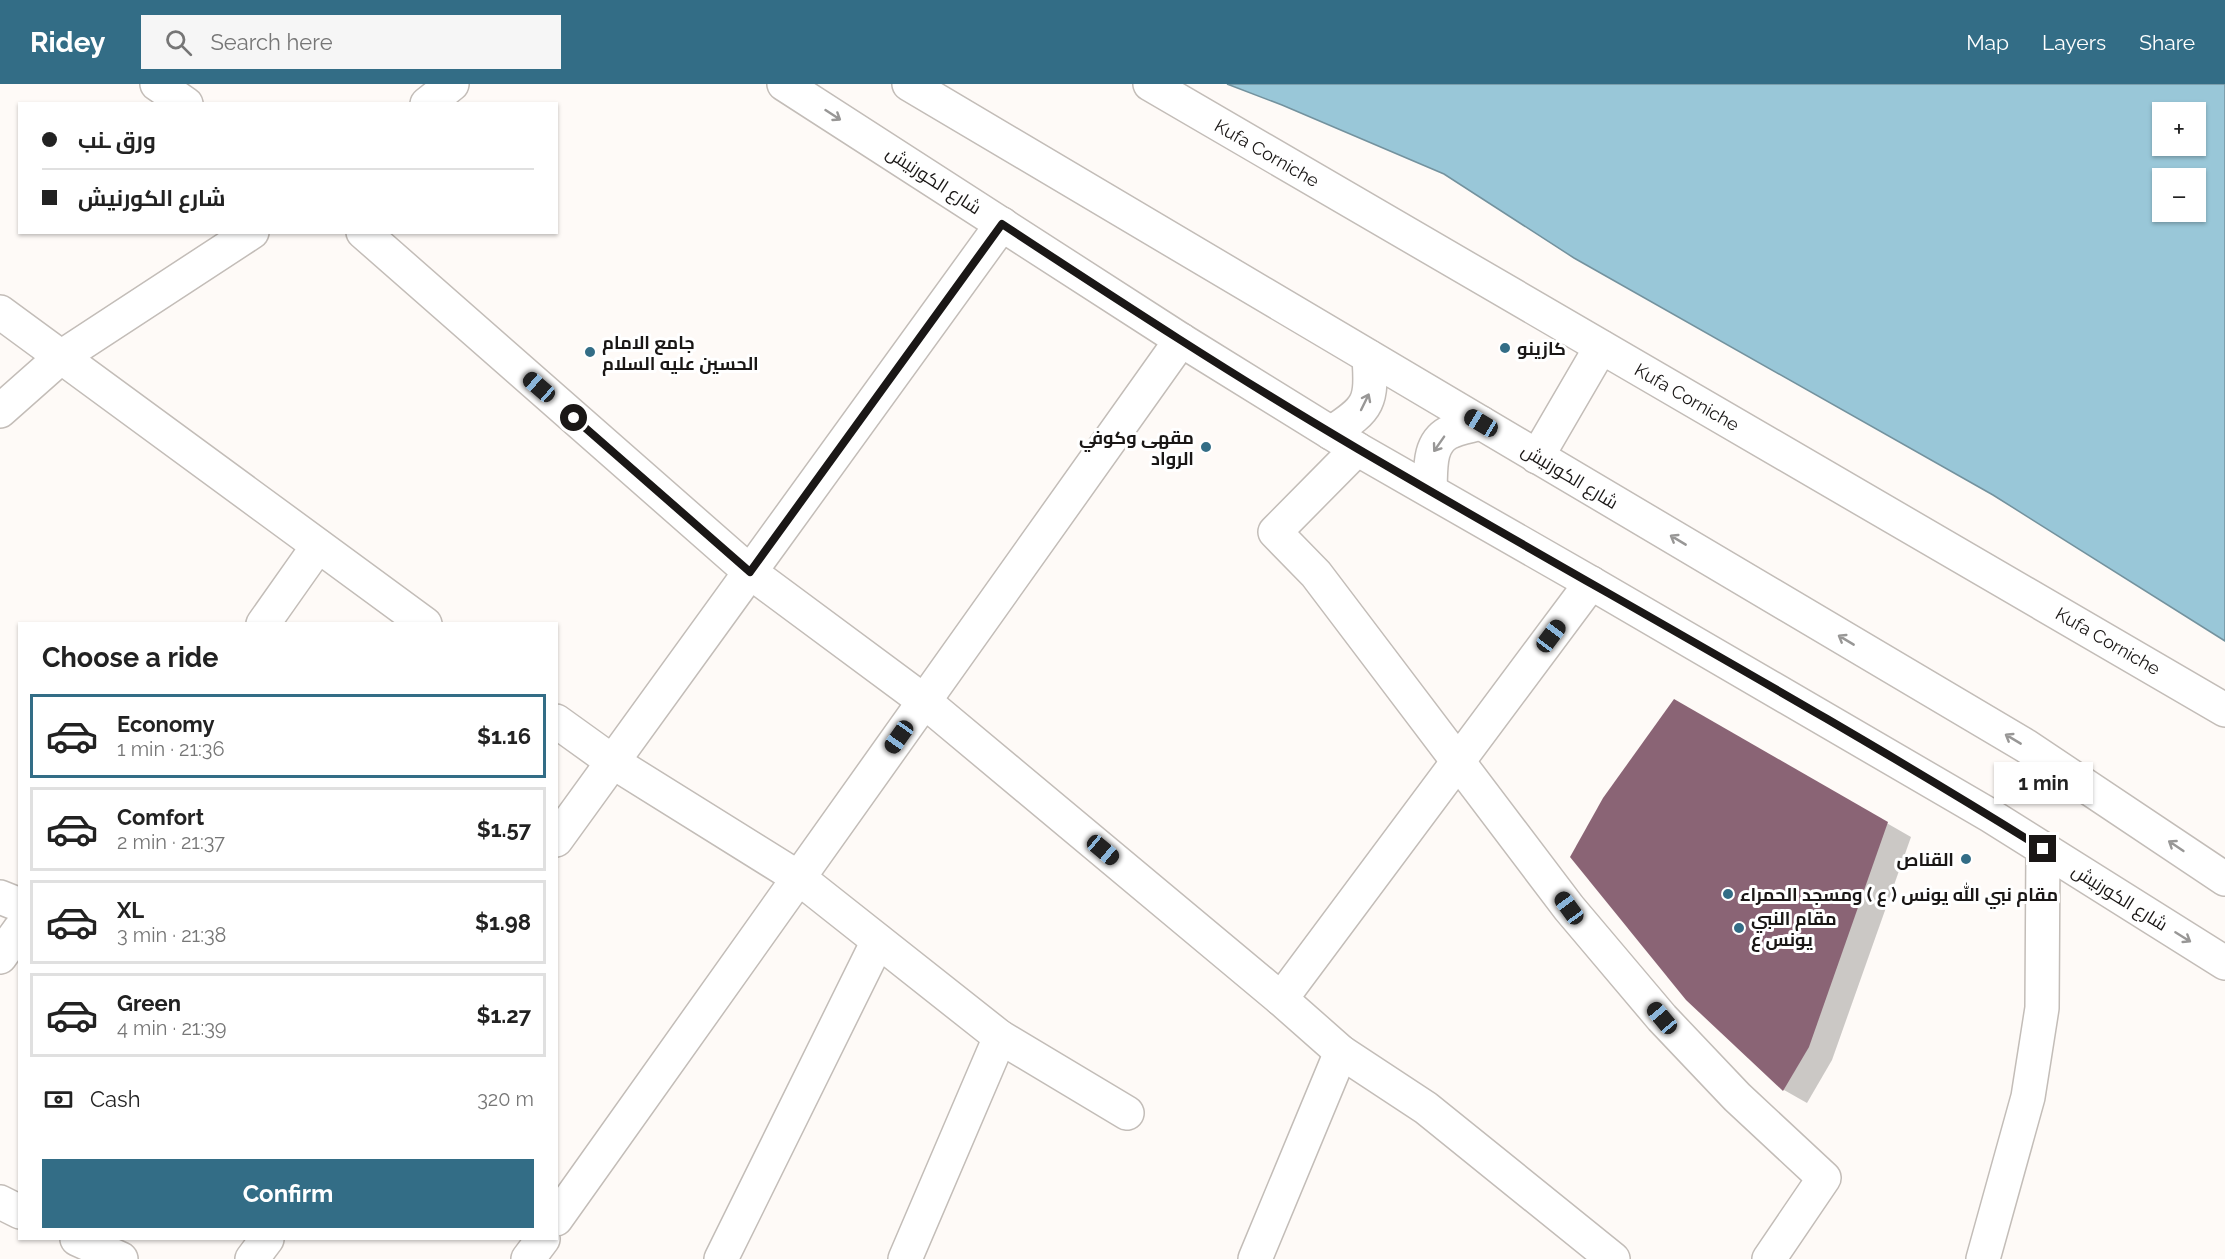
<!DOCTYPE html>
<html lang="en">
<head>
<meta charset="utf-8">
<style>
  body { margin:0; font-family:Raleway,Cairo,sans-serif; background:#f6f6f6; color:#222; height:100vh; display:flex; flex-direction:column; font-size:22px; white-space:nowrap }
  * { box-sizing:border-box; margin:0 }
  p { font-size:20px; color:#767676 }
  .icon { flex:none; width:33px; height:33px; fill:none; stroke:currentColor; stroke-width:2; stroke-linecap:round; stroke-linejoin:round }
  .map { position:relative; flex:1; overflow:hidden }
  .sheet { position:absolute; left:18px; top:538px; width:540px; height:618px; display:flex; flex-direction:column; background:#fff; border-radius:0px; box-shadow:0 2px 4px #0004 }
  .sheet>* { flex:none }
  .guide { position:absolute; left:18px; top:18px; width:540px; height:132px; border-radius:0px; box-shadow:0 2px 4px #0004; display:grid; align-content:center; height:132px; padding:0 24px; background:#fff }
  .buttons { position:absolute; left:2152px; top:18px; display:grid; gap:12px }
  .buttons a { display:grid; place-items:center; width:54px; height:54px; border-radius:0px; background:#fff; box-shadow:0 2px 4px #0004; font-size:30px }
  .end { position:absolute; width:27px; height:27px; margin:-14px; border:8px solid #1a1716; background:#fff; box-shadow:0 0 0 3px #fff }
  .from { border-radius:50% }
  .bubble { position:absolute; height:42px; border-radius:0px; background:#fff; box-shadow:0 2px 4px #0004; font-size:20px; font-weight:700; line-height:42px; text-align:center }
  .car { position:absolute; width:18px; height:36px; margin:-18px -9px; border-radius:8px; box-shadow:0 0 4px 2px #0007; background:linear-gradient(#222 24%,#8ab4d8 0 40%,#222 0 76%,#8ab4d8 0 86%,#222 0) }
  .guide b { display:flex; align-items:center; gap:21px; height:57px; font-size:22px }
  .guide b+b { border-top:2px solid #e0e0e0 }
  .guide i { width:15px; height:15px; background:#222 }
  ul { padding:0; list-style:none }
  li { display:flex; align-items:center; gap:18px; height:84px; margin:0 12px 9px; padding:0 12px; border:3px solid #e0e0e0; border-radius:0px }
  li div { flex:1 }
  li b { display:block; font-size:22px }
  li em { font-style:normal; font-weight:700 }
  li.active { border-color:#336d86 }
  li>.icon { width:54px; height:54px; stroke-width:1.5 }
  h2 { padding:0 24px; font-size:27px; line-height:72px }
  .pay { display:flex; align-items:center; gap:15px; height:66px; padding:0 24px; font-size:22px }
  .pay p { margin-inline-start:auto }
  .button { display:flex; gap:12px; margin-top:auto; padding:12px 24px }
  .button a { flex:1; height:69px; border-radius:0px; background:#336d86; color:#fff; font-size:24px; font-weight:700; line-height:69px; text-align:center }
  header { display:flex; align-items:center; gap:36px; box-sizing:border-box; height:84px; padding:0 30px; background:#336d86; color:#fff }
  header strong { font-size:28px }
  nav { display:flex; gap:33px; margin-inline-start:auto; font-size:21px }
  .search { width:420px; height:54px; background:#f6f6f6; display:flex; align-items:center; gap:15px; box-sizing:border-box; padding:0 21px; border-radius:0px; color:#767676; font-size:22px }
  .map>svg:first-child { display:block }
  .water { fill:#99c7d8; stroke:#73929e; stroke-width:1.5; fill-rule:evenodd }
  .shadow { fill:#0003 }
  .building { fill:#8a6475 }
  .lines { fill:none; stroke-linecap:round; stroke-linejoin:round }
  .minor-casing { stroke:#c3bdb8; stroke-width:36 }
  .minor { stroke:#fff; stroke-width:33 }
  .oneway { stroke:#989796 }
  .route { stroke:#1a1716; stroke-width:8 }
  .poi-dot { fill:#336d86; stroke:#fff; stroke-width:2 }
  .labels { text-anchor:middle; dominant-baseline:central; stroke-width:6; stroke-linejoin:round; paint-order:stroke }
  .street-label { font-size:18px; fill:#1a1716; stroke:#fff }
  .poi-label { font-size:18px; font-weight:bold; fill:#1a1716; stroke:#fff; text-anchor:start }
</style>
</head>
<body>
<header>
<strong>Ridey</strong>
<div class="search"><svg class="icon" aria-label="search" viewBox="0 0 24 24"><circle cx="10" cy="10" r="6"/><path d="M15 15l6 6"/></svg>Search here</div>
<nav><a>Map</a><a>Layers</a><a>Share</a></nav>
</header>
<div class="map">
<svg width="2225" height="1175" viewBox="0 0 2225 1175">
  <rect width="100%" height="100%" fill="#fefaf7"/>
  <path class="water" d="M 1227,0 L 2225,0 L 2225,557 L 1993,411 L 1574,174 L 1444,90 L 1282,21 ZM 2163,28 L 2196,28 L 2196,62 L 2163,62 ZM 2163,94 L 2196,94 L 2196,128 L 2163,128 Z"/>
  <path class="shadow" d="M 1674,617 L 1911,753 L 1832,976 L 1807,1019 L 1784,1006 L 1687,915 Z"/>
  <path class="building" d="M 1674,615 L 1888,738 L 1809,963 L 1783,1007 L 1686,916 L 1570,773 L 1603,714 Z"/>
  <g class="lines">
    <g class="minor-casing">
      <g id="minor">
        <path d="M 157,0 L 186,20"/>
        <path d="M 784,0 L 1181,256 L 1357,365 L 1591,499 L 1991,732 L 2225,879"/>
        <path d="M 909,0 L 2026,662 L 2225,795"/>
        <path d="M 1150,0 L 2225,626"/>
        <path d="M 427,20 L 452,0"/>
        <path d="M 363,148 L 750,488 L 924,617 L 1281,915 L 1341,968 L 1426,1024 L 1613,1175"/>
        <path d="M 0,228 L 425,540"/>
        <path d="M 0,327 L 61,273 L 252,148"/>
        <path d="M 1331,349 C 1370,324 1372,318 1369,273"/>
        <path d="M 1357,365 L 1275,448 L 1316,490 L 1569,824 L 1662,934 L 1737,1013 L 1824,1094 L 1769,1175"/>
        <path d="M 1537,373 L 1601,263"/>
        <path d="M 1430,406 C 1431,386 1428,360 1448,349 C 1457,344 1471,342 1481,339"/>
        <path d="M 263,540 L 318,462"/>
        <path d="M 556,637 L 613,678 L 799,794 L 1000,953 L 1127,1029"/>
        <path d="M 556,756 L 1002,140"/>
        <path d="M 0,813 L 20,821"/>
        <path d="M 0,873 L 20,845"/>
        <path d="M 1281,915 L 1591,499"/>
        <path d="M 0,1118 L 20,1128"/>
        <path d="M 556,1135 L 1181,256"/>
        <path d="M 77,1155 L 121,1175"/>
        <path d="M 252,1175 L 267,1155"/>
        <path d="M 528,1175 L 543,1155"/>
        <path d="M 721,1175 L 878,857"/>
        <path d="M 905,1175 L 1000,953"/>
        <path d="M 1255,1175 L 1341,968"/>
        <path d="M 1983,1175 L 2028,1013 L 2042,924 L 2043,765"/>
      </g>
    </g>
    <use href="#minor" class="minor"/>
  </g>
  <defs><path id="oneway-shaft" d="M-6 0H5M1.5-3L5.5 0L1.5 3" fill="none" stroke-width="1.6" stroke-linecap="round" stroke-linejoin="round" transform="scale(1.5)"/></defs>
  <g class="oneway">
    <use href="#oneway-shaft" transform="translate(833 31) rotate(33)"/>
    <use href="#oneway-shaft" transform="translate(1365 318) rotate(-64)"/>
    <use href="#oneway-shaft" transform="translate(1439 360) rotate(125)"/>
    <use href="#oneway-shaft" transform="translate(1678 456) rotate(-149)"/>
    <use href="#oneway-shaft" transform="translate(1846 556) rotate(-149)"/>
    <use href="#oneway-shaft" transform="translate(2013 655) rotate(-149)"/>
    <use href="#oneway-shaft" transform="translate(2176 762) rotate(-146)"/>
    <use href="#oneway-shaft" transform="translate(2183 853) rotate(32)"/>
  </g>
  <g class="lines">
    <path class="route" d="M 574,334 L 750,488 L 1002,140 C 1119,217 1237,294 1358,365 C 1586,499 1819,625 2043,765"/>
  </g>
  <g class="poi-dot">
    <circle cx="1505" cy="264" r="6"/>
    <circle cx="590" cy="268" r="6"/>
    <circle cx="1206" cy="363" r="6"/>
    <circle cx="1966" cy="775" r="6"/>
    <circle cx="1728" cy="810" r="6"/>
    <circle cx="1739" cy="844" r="6"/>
  </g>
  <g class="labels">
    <g class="street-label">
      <text transform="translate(1267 69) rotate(30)">Kufa Corniche</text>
      <text transform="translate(934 96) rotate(33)">شارع الكورنيش</text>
      <text transform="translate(1687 313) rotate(30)">Kufa Corniche</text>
      <text transform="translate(1570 392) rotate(31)">شارع الكورنيش</text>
      <text transform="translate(2108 557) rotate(30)">Kufa Corniche</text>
      <text transform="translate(2120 813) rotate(32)">شارع الكورنيش</text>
    </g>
    <g class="poi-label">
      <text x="602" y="258">جامع الامام<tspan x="602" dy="21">الحسين عليه السلام</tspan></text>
      <text x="1517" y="264">كازينو</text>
      <text x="1194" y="353" text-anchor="end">مقهى وكوفي<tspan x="1194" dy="21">الرواد</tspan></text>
      <text x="1954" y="775" text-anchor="end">القناص</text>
      <text x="1740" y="810">مقام نبي الله يونس ( ع ) ومسجد الحمراء</text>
      <text x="1751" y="834">مقام النبي<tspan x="1751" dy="21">يونس ع</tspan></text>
    </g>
  </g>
</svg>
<div class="buttons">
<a>+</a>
<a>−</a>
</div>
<i class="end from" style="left:574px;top:334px"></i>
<i class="end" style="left:2043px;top:765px"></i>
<div class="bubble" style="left:1994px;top:678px;width:99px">1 min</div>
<i class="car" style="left:539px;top:303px;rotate:311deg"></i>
<i class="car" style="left:1481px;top:339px;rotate:301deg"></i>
<i class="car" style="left:1551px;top:552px;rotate:37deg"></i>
<i class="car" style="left:899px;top:653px;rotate:215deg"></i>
<i class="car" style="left:1103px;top:766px;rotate:130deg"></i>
<i class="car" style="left:1569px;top:824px;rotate:324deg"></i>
<i class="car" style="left:1662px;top:934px;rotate:320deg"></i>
<div class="guide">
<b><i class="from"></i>ورق ـنب</b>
<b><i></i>شارع الكورنيش</b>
</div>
<section class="sheet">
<h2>Choose a ride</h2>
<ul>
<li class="active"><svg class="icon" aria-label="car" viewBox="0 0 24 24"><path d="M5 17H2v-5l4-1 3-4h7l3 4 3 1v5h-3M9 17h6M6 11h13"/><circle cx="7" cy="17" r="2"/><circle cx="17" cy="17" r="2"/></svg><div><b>Economy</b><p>1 min · 21:36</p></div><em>$1.16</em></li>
<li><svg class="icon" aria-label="car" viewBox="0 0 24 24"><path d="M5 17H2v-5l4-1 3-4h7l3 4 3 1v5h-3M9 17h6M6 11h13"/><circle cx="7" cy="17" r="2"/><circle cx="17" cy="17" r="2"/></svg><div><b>Comfort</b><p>2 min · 21:37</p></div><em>$1.57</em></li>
<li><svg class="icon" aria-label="car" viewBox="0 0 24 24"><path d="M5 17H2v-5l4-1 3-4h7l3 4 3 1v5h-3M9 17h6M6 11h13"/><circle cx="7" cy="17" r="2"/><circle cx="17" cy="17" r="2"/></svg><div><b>XL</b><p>3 min · 21:38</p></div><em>$1.98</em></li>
<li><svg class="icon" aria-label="car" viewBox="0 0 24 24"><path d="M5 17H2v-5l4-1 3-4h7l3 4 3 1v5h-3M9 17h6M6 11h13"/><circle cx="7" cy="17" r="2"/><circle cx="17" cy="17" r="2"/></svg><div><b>Green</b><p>4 min · 21:39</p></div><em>$1.27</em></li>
</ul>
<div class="pay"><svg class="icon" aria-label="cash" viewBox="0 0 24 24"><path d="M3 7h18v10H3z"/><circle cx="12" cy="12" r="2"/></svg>Cash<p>320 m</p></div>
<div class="button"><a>Confirm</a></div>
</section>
</div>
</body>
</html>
